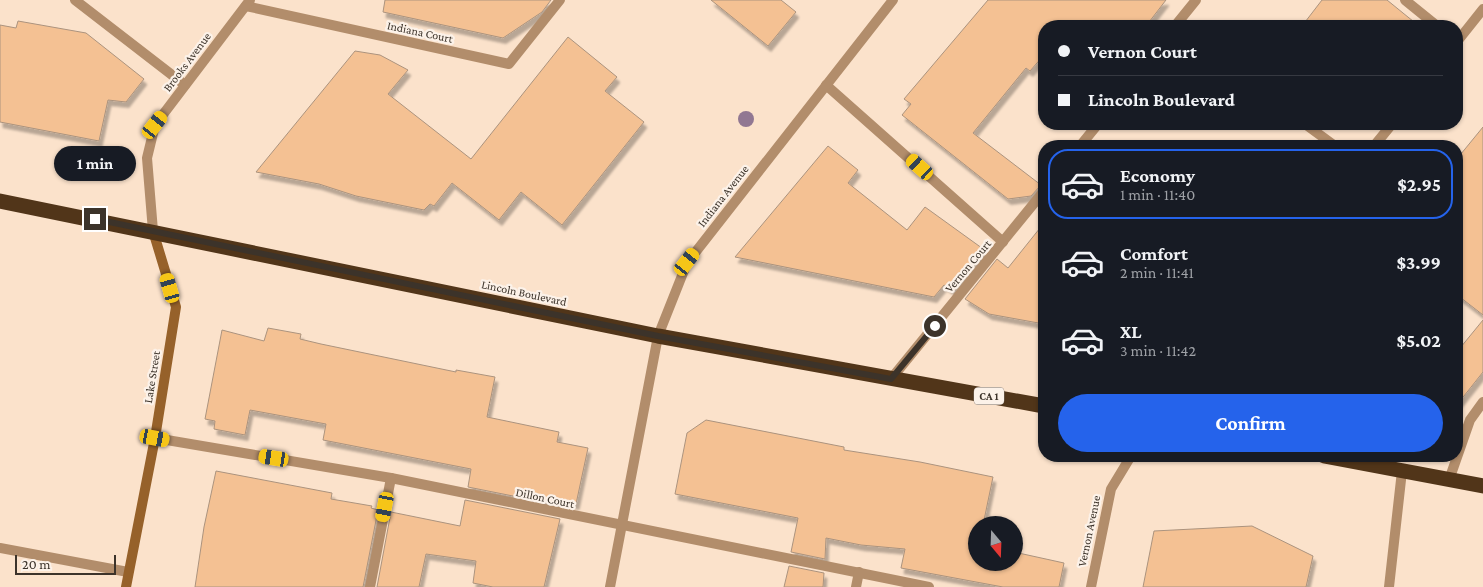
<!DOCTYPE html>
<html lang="en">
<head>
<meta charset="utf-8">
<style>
  body { margin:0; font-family:"Crimson Pro",serif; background:#242831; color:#f1f3f6; height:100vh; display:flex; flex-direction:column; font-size:19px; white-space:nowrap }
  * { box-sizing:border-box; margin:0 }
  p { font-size:16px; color:#9ea1a6 }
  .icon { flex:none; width:28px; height:28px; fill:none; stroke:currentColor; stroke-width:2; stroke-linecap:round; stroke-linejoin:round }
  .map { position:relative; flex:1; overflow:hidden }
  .sheet { position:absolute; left:1038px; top:140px; width:425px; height:322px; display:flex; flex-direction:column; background:#171b24; border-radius:20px; box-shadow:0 1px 4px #0004 }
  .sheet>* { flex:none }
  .guide { position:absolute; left:1038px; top:20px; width:425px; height:110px; border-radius:20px; box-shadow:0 1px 4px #0004; display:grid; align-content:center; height:110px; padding:0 20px; background:#171b24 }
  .needle { width:32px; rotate:161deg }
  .tools { position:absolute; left:968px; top:516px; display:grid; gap:10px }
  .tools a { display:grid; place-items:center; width:55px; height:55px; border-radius:50%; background:#171b24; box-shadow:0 1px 4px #0004; font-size:25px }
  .scale { position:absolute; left:15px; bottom:12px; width:101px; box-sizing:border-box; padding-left:5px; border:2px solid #3c332a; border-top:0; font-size:14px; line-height:18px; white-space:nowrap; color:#3c332a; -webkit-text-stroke:4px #fcf2e9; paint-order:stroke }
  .end { position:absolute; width:22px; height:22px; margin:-11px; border:6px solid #3c332a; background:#fff; box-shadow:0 0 0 2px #fff }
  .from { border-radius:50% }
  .bubble { position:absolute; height:35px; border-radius:18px; background:#171b24; box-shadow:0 1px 4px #0004; font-size:16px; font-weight:700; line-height:35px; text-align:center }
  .car { position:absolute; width:15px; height:30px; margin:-15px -8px; border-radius:6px; box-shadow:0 0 4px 1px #0007; background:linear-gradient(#f5c518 24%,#345 0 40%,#f5c518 0 76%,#345 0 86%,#f5c518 0) }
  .guide b { display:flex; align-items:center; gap:18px; height:48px; font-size:19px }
  .guide b+b { border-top:1px solid #363941 }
  .guide i { width:12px; height:12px; background:#f1f3f6 }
  ul { padding:9px 0 0; list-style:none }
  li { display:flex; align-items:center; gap:15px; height:70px; margin:0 10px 8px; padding:0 10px; border:2px solid transparent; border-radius:20px }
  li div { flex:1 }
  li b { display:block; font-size:19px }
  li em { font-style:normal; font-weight:700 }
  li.active { border-color:#2563eb }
  li>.icon { width:45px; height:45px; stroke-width:1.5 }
  .button { display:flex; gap:10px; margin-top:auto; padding:10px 20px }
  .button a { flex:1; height:58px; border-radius:30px; background:#2563eb; color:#fff; font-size:20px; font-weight:700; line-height:58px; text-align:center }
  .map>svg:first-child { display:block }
  .building { fill:#f4c193; stroke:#ab937e; filter:url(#shadow) }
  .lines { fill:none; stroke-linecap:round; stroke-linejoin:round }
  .lane { stroke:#b28d6b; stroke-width:10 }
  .street { stroke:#b28d6b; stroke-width:10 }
  .secondary { stroke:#96612a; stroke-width:10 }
  .highway { stroke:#513519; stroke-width:15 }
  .tree { fill:#917792 }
  .route { stroke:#3c332a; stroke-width:6 }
  .labels { text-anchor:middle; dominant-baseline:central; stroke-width:4.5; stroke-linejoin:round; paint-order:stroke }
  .shield { fill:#fcf2e9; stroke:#766c63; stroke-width:1 }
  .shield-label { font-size:11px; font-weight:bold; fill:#3c332a }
  .street-label { font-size:12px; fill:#3c332a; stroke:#fcf2e9 }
</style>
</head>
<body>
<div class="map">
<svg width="1483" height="587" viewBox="0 0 1483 587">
  <defs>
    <filter id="shadow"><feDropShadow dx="3" dy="5.5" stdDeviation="1" flood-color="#0004"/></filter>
  </defs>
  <rect width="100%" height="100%" fill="#fbe2cb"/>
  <g class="building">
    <path d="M 385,0 L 551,0 L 542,12 L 503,38 L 383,12 Z"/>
    <path d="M 711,0 L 781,0 L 796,12 L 768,46 Z"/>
    <path d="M 988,0 L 1166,0 L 1146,26 L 1044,26 L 1044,55 L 1030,71 L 1026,68 L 973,133 L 1041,185 L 1031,196 L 1008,199 L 902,115 L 911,104 L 904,99 Z"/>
    <path d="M 1322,0 L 1387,0 L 1419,26 L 1302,26 Z"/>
    <path d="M 18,21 L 86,33 L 144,79 L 126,102 L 108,100 L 99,141 L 0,122 L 0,25 L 16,28 Z"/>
    <path d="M 568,37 L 617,77 L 605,91 L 644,122 L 562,225 L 521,192 L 499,220 L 452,183 L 434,206 L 430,204 L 424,210 L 356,196 L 319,184 L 256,172 L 355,51 L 380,55 L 408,70 L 388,94 L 471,159 Z"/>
    <path d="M 1483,127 L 1483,315 L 1456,294 L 1456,160 Z"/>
    <path d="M 828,146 L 858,170 L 848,183 L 907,230 L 925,207 L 986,251 L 954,291 L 944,285 L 934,297 L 735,257 Z"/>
    <path d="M 1044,223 L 1044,324 L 989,314 L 965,299 L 997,259 L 1008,268 Z"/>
    <path d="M 1483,320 L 1483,372 L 1456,406 L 1456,353 Z"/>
    <path d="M 268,328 L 301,334 L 300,339 L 321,344 L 456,372 L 456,370 L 495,377 L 487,417 L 559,432 L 557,442 L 588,448 L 576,504 L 564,501 L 563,506 L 468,487 L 471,469 L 323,440 L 326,424 L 250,410 L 245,435 L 214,429 L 215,421 L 205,419 L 222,330 L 264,341 Z"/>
    <path d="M 706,420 L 844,447 L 844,450 L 920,462 L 993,477 L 983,525 L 976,525 L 976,562 L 1014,562 L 1014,552 L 1064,563 L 1059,587 L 1003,587 L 901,568 L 905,549 L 861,545 L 826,538 L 825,559 L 791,552 L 798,518 L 675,494 L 687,433 Z"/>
    <path d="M 216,471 L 332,493 L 331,499 L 372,506 L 371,508 L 378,510 L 363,587 L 195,587 L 204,527 Z"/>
    <path d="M 465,500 L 560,519 L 544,587 L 493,587 L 473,583 L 476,561 L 426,554 L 419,587 L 377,587 L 391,512 L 460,526 Z"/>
    <path d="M 1252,526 L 1313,556 L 1306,587 L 1143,587 L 1154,531 Z"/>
    <path d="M 789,566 L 824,573 L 823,587 L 784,587 Z"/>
  </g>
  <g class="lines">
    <g class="lane">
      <path d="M 75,0 L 185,85"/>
      <path d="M 1405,0 L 1437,26"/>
      <path d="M 246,6 L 509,64 L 560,0"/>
      <path d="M 1175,26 L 1196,0"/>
      <path d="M 826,85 L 1003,242"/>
      <path d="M 1305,124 L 1335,146"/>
      <path d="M 1080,146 L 1098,124"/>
      <path d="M 891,379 L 1044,191"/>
      <path d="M 155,438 L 391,478 L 929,587"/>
      <path d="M 1449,480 L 1470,420 L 1483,402"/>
      <path d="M 0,548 L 128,572"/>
      <path d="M 370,587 L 391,478"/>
      <path d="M 856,587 L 859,572"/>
      <path d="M 1389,587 L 1402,471"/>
    </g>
    <g class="street">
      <path d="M 1456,43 L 1483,9"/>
      <path d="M 1374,146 L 1392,124"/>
      <path d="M 153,231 L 147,158 L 155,125 L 250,0"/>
      <path d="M 610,587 L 658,336 L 687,263 L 893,0"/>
      <path d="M 1091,587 L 1111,489 L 1131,456"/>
    </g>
    <path class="secondary" d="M 126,587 L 155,438 L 176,307 L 153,231"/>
    <g class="highway">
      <path d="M 0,201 L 658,336 L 1044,406"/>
      <path d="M 1324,456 L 1483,486"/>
    </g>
  </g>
  <circle class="tree" cx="746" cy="119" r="8"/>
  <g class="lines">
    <path class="route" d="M 95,219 L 658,336 L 891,379 L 935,326"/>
  </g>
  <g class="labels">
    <rect class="shield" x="974" y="387.5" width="30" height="17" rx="4"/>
    <g class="shield-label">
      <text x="989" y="396">CA 1</text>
    </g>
    <g class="street-label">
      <text transform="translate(420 32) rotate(12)">Indiana Court</text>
      <text transform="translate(187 62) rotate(-53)">Brooks Avenue</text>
      <text transform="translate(723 196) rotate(-52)">Indiana Avenue</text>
      <text transform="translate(968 266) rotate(-50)">Vernon Court</text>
      <text transform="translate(524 293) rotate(12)">Lincoln Boulevard</text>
      <text transform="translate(152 377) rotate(-81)">Lake Street</text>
      <text transform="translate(545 498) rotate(12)">Dillon Court</text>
      <text transform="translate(1089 531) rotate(-78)">Vernon Avenue</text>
    </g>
  </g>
</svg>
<div class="tools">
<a><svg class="needle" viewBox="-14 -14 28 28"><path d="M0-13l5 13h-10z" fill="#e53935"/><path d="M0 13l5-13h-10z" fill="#9ea1a6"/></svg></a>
</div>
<div class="scale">20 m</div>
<i class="end from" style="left:935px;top:326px"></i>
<i class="end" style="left:95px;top:219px"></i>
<div class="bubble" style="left:54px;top:146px;width:82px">1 min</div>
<i class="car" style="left:155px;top:125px;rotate:38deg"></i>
<i class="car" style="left:920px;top:167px;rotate:312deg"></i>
<i class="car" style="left:687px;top:262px;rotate:38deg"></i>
<i class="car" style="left:170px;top:288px;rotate:344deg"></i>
<i class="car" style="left:155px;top:438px;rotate:100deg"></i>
<i class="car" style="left:274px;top:458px;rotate:279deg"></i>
<i class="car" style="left:385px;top:507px;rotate:191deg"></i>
<div class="guide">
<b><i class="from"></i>Vernon Court</b>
<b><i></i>Lincoln Boulevard</b>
</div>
<section class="sheet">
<ul>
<li class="active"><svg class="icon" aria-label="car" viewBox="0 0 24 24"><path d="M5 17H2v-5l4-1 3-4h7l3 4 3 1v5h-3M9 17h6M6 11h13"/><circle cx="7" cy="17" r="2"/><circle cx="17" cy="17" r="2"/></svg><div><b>Economy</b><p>1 min · 11:40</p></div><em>$2.95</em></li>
<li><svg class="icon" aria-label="car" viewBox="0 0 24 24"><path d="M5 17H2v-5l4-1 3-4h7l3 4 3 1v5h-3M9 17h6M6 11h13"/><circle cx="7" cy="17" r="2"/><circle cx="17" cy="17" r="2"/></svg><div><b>Comfort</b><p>2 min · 11:41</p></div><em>$3.99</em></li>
<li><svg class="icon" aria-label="car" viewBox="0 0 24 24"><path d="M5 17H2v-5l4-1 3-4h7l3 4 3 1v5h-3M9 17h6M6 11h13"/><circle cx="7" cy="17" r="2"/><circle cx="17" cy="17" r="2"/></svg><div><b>XL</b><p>3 min · 11:42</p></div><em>$5.02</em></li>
</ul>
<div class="button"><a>Confirm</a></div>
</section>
</div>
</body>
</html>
